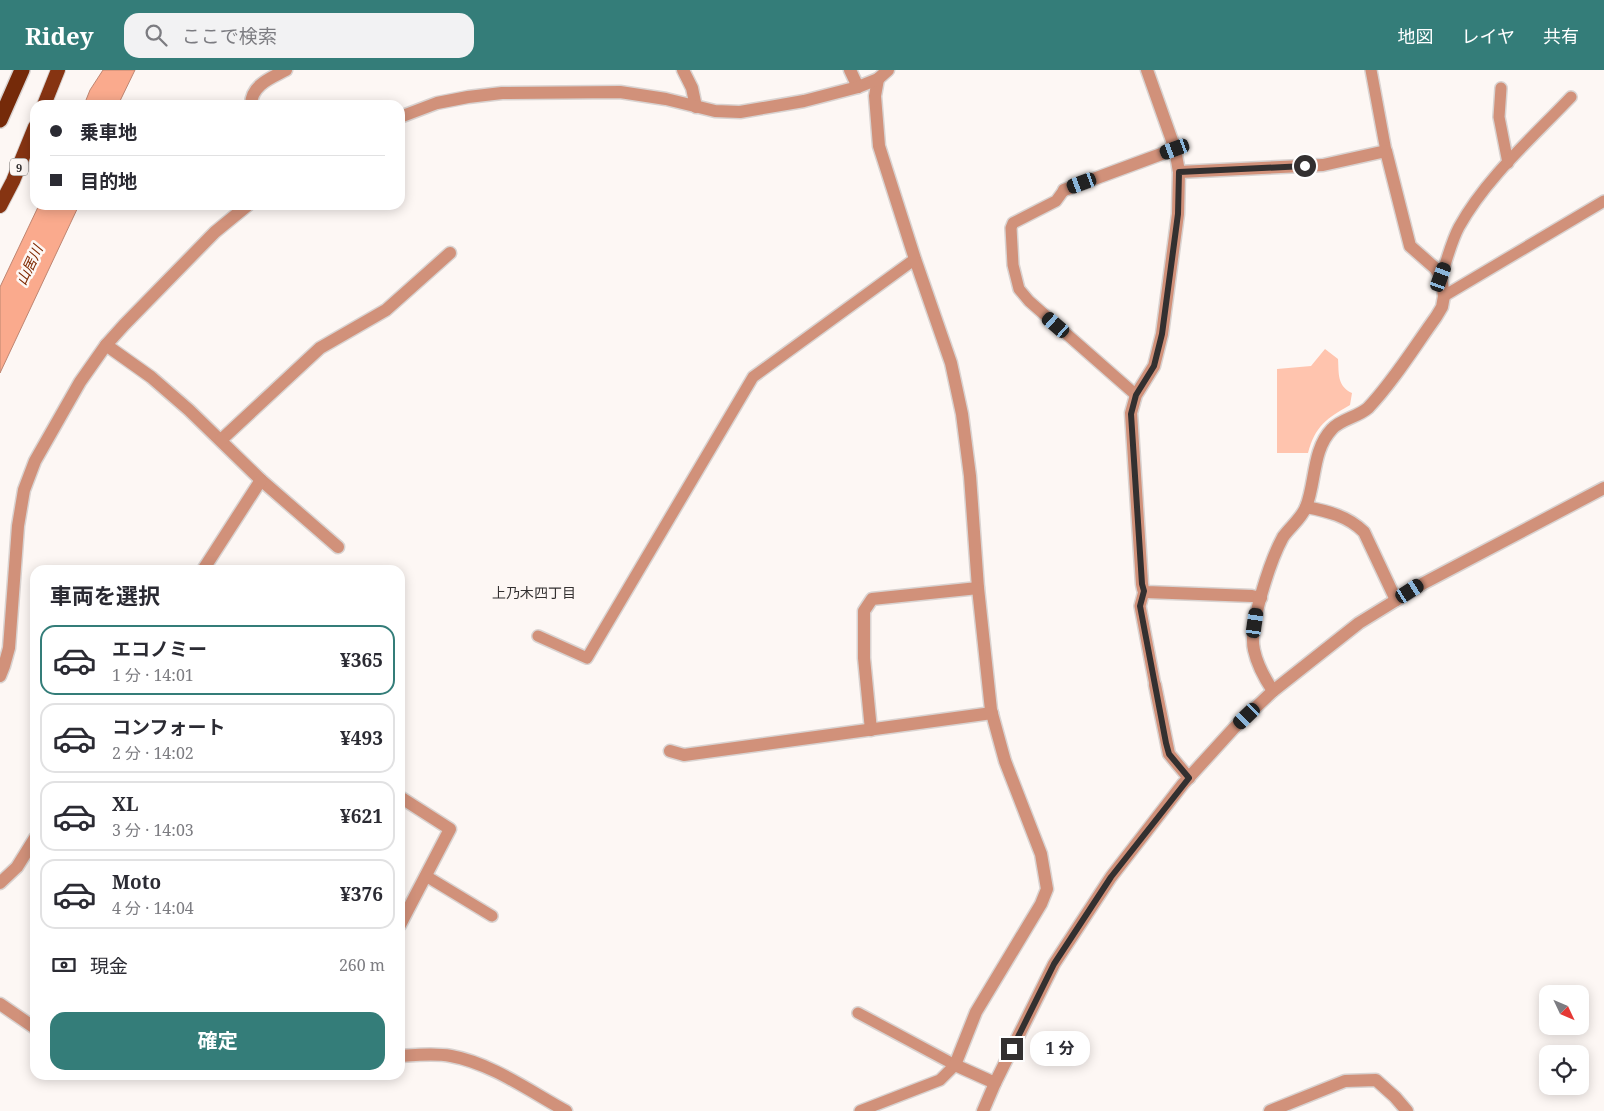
<!DOCTYPE html>
<html lang="ja">
<head>
<meta charset="utf-8">
<style>
  body { margin:0; font-family:"Noto Serif","Noto Sans JP",serif; background:#f2f2f3; color:#2b2b33; height:100vh; display:flex; flex-direction:column; font-size:19px; white-space:nowrap }
  * { box-sizing:border-box; margin:0 }
  p { font-size:16px; color:#7c7c81 }
  .icon { flex:none; width:28px; height:28px; fill:none; stroke:currentColor; stroke-width:2; stroke-linecap:round; stroke-linejoin:round }
  .map { position:relative; flex:1; overflow:hidden }
  .sheet { position:absolute; left:30px; top:495px; width:375px; height:515px; display:flex; flex-direction:column; background:#fff; border-radius:15px; box-shadow:0 2px 12px #0003 }
  .sheet>* { flex:none }
  .top-card { position:absolute; left:30px; top:30px; width:375px; height:110px; border-radius:15px; box-shadow:0 2px 12px #0003; display:grid; align-content:center; height:110px; padding:0 20px; background:#fff }
  .needle { width:32px; rotate:134deg }
  .buttons { position:absolute; left:1539px; top:915px; display:grid; gap:10px }
  .buttons a { display:grid; place-items:center; width:50px; height:50px; border-radius:10px; background:#fff; box-shadow:0 2px 12px #0003; font-size:25px }
  .end { position:absolute; width:22px; height:22px; margin:-11px; border:6px solid #333030; background:#fff; box-shadow:0 0 0 2px #fff }
  .from { border-radius:50% }
  .bubble { position:absolute; height:35px; border-radius:15px; background:#fff; box-shadow:0 2px 12px #0003; font-size:16px; font-weight:700; line-height:35px; text-align:center }
  .car { position:absolute; width:15px; height:30px; margin:-15px -8px; border-radius:6px; box-shadow:0 0 4px 1px #0007; background:linear-gradient(#222 24%,#8ab4d8 0 40%,#222 0 76%,#8ab4d8 0 86%,#222 0) }
  .top-card b { display:flex; align-items:center; gap:18px; height:48px; font-size:19px }
  .top-card b+b { border-top:1px solid #e1e1e2 }
  .top-card i { width:12px; height:12px; background:#2b2b33 }
  ul { padding:0; list-style:none }
  li { display:flex; align-items:center; gap:15px; height:70px; margin:0 10px 8px; padding:0 10px; border:2px solid #e1e1e2; border-radius:15px }
  li div { flex:1 }
  li b { display:block; font-size:19px }
  li em { font-style:normal; font-weight:700 }
  li.on { border-color:#347d79 }
  li>.icon { width:45px; height:45px; stroke-width:1.5 }
  h2 { padding:0 20px; font-size:22px; line-height:60px }
  .pay { display:flex; align-items:center; gap:12px; height:55px; padding:0 20px; font-size:19px }
  .pay p { margin-inline-start:auto }
  .action { display:flex; gap:10px; margin-top:auto; padding:10px 20px }
  .action a { flex:1; height:58px; border-radius:15px; background:#347d79; color:#fff; font-size:20px; font-weight:700; line-height:58px; text-align:center }
  header { display:flex; align-items:center; gap:30px; box-sizing:border-box; height:70px; padding:0 25px; background:#347d79; color:#fff }
  header strong { font-size:24px }
  nav { display:flex; gap:28px; margin-inline-start:auto; font-size:18px }
  .search { width:350px; height:45px; background:#f2f2f3; display:flex; align-items:center; gap:12px; box-sizing:border-box; padding:0 18px; border-radius:15px; color:#7c7c81; font-size:19px }
  .map>svg:first-child { display:block }
  .green { fill:#ffc4ae }
  .water { fill:#faaa8d; stroke:#be8571 }
  .lines { fill:none; stroke-linecap:round; stroke-linejoin:round }
  .service-casing { stroke:#d9d3d1; stroke-width:14 }
  .minor-casing { stroke:#d9d3d1; stroke-width:15 }
  .tertiary-casing { stroke:#d9d3d1; stroke-width:15 }
  .trunk-casing { stroke:#d9d3d1; stroke-width:16 }
  .motorway-casing { stroke:#d9d3d1; stroke-width:18 }
  .service { stroke:#d1917a; stroke-width:11 }
  .minor { stroke:#d1917a; stroke-width:12 }
  .tertiary { stroke:#d1917a; stroke-width:12 }
  .trunk { stroke:#863412; stroke-width:14 }
  .motorway { stroke:#752a09; stroke-width:15 }
  .route { stroke:#333030; stroke-width:6 }
  .labels { text-anchor:middle; dominant-baseline:central; stroke-width:5; stroke-linejoin:round; paint-order:stroke }
  .shield { fill:#fdf7f4; stroke:#706c6b; stroke-width:1 }
  .shield-label { font-size:11px; font-weight:bold; fill:#333030 }
  .water-label { font-size:14px; font-style:italic; fill:#7e2800; stroke:#fdf7f4 }
  .neighbourhood-label { font-size:14px; fill:#333030; stroke:#fdf7f4 }
</style>
</head>
<body>
<header>
<strong>Ridey</strong>
<div class="search"><svg class="icon" aria-label="search" viewBox="0 0 24 24"><circle cx="10" cy="10" r="6"/><path d="M15 15l6 6"/></svg>ここで検索</div>
<nav><a>地図</a><a>レイヤ</a><a>共有</a></nav>
</header>
<div class="map">
<svg width="1604" height="1041" viewBox="0 0 1604 1041">
  <rect width="100%" height="100%" fill="#fdf7f4"/>
  <path class="green" d="M 1325,279 L 1338,289 C 1339,304 1337,316 1352,323 L 1350,335 C 1327,348 1315,356 1308,383 L 1277,383 L 1277,299 L 1311,296 Z"/>
  <g class="water">
    <path d="M 103,0 L 135,0 L 118,35 L 84,35 L 90,20 Z"/>
    <path d="M 39,135 L 79,135 L 0,303 L 0,217 Z"/>
  </g>
  <g class="lines">
    <g class="service-casing">
      <g id="service">
        <path d="M 1371,0 L 1386,81"/>
        <path d="M 1501,18 L 1499,47 L 1508,93"/>
        <path d="M 1064,120 L 1056,131 L 1013,153 L 1011,158 L 1013,195 L 1019,219 L 1029,231 L 1136,325"/>
        <path d="M 1441,207 C 1447,190 1451,172 1459,157 C 1486,108 1533,67 1571,27"/>
        <path d="M 1444,226 L 1604,131"/>
        <path d="M 1144,521 L 1140,536 L 1155,615"/>
        <path d="M 538,566 L 587,588 L 753,307 L 915,189"/>
        <path d="M 426,806 L 492,846"/>
        <path d="M 858,943 L 955,995 L 940,1010 L 860,1041"/>
      </g>
    </g>
    <g class="minor-casing">
      <g id="minor">
        <path d="M 683,0 L 692,18 L 696,37"/>
        <path d="M 850,0 L 858,17"/>
        <path d="M 1147,0 L 1175,79 L 1179,102 L 1178,144 L 1162,264 L 1154,296 L 1136,325 L 1131,343 L 1142,514 L 1143,519 L 1146,522 L 1252,526 L 1261,528"/>
        <path d="M 878,9 L 875,26 L 879,76 L 915,189 L 951,293 L 962,344 L 970,406 L 978,518 L 991,640 L 1005,691 L 1041,784 L 1047,819 L 1041,834 L 976,942 L 955,995 L 995,1013"/>
        <path d="M 251,35 C 251,15 271,8 286,0"/>
        <path d="M 400,47 L 437,33 L 468,27 L 502,23 L 620,22 L 666,29 L 715,41 L 740,42 L 804,31 L 858,17 L 878,9 L 888,0"/>
        <path d="M 1179,102 L 1323,95 L 1386,81 L 1410,176 L 1435,198 L 1441,207 L 1444,226 L 1442,237 L 1436,247 C 1415,276 1393,312 1368,338 C 1358,347 1341,349 1332,359 C 1312,380 1316,412 1306,437 C 1301,449 1290,457 1283,467 C 1271,489 1248,556 1254,580 C 1257,594 1265,609 1273,621"/>
        <path d="M 1064,120 L 1175,79"/>
        <path d="M 106,275 L 151,307 L 189,340 L 261,410 L 338,477"/>
        <path d="M 221,370 L 320,278 L 386,240 L 450,183"/>
        <path d="M 1306,437 C 1327,441 1348,446 1364,462 L 1396,530"/>
        <path d="M 203,500 L 261,410"/>
        <path d="M 0,606 L 4,596 L 9,578 L 18,456 L 24,420 L 35,391 L 80,312 L 106,275 L 124,255 L 215,162 L 248,135"/>
        <path d="M 1155,615 L 1169,684 L 1189,708"/>
        <path d="M 871,660 L 864,588 L 864,541 L 872,529 L 978,518"/>
        <path d="M 670,681 L 684,685 L 992,643"/>
        <path d="M 400,727 L 450,759 L 400,855"/>
        <path d="M 0,813 L 17,797 L 35,768"/>
        <path d="M 0,934 L 35,958"/>
        <path d="M 400,986 C 416,985 434,983 451,986 C 491,993 531,1022 566,1041"/>
        <path d="M 1270,1041 L 1345,1011 L 1376,1010 L 1395,1027 L 1407,1041"/>
      </g>
    </g>
    <g class="tertiary-casing">
      <path id="tertiary" d="M 983,1041 L 995,1013 L 1054,894 L 1111,807 L 1183,714 L 1234,658 L 1273,621 L 1359,553 L 1424,513 L 1604,418"/>
    </g>
    <g class="trunk-casing">
      <g id="trunk">
        <path d="M 44,35 L 58,0"/>
        <path d="M 0,136 L 13,111 L 35,57"/>
      </g>
    </g>
    <g class="motorway-casing">
      <path id="motorway" d="M 0,50 L 22,0"/>
    </g>
    <use href="#service" class="service"/>
    <use href="#minor" class="minor"/>
    <use href="#tertiary" class="tertiary"/>
    <use href="#trunk" class="trunk"/>
    <use href="#motorway" class="motorway"/>
  </g>
  <g class="lines">
    <path class="route" d="M 1012,979 L 1054,894 L 1111,807 L 1189,708 L 1169,684 L 1166,673 L 1140,536 L 1144,521 L 1142,514 L 1131,344 L 1136,325 L 1154,296 L 1162,264 L 1178,144 L 1179,102 L 1305,96"/>
  </g>
  <g class="labels">
    <rect class="shield" x="10" y="88.5" width="18" height="17" rx="4"/>
    <g class="shield-label">
      <text x="19" y="97">9</text>
    </g>
    <g class="water-label">
      <text transform="translate(29 195) rotate(-65)">山居川</text>
    </g>
    <g class="neighbourhood-label">
      <text x="534" y="522">上乃木四丁目</text>
    </g>
  </g>
</svg>
<div class="buttons">
<a><svg class="needle" viewBox="-14 -14 28 28"><path d="M0-13l5 13h-10z" fill="#e53935"/><path d="M0 13l5-13h-10z" fill="#7c7c81"/></svg></a>
<a><svg class="icon" aria-label="locate" viewBox="0 0 24 24"><circle cx="12" cy="12" r="6"/><path d="M12 2v4M12 18v4M2 12h4M18 12h4"/></svg></a>
</div>
<i class="end from" style="left:1305px;top:96px"></i>
<i class="end" style="left:1012px;top:979px"></i>
<div class="bubble" style="left:1030px;top:961px;width:60px">1 分</div>
<i class="car" style="left:1175px;top:79px;rotate:250deg"></i>
<i class="car" style="left:1082px;top:113px;rotate:250deg"></i>
<i class="car" style="left:1441px;top:207px;rotate:20deg"></i>
<i class="car" style="left:1056px;top:255px;rotate:311deg"></i>
<i class="car" style="left:1410px;top:521px;rotate:57deg"></i>
<i class="car" style="left:1255px;top:553px;rotate:8deg"></i>
<i class="car" style="left:1247px;top:646px;rotate:226deg"></i>
<div class="top-card">
<b><i class="from"></i>乗車地</b>
<b><i></i>目的地</b>
</div>
<section class="sheet">
<h2>車両を選択</h2>
<ul>
<li class="on"><svg class="icon" aria-label="car" viewBox="0 0 24 24"><path d="M5 17H2v-5l4-1 3-4h7l3 4 3 1v5h-3M9 17h6M6 11h13"/><circle cx="7" cy="17" r="2"/><circle cx="17" cy="17" r="2"/></svg><div><b>エコノミー</b><p>1 分 · 14:01</p></div><em>¥365</em></li>
<li><svg class="icon" aria-label="car" viewBox="0 0 24 24"><path d="M5 17H2v-5l4-1 3-4h7l3 4 3 1v5h-3M9 17h6M6 11h13"/><circle cx="7" cy="17" r="2"/><circle cx="17" cy="17" r="2"/></svg><div><b>コンフォート</b><p>2 分 · 14:02</p></div><em>¥493</em></li>
<li><svg class="icon" aria-label="car" viewBox="0 0 24 24"><path d="M5 17H2v-5l4-1 3-4h7l3 4 3 1v5h-3M9 17h6M6 11h13"/><circle cx="7" cy="17" r="2"/><circle cx="17" cy="17" r="2"/></svg><div><b>XL</b><p>3 分 · 14:03</p></div><em>¥621</em></li>
<li><svg class="icon" aria-label="car" viewBox="0 0 24 24"><path d="M5 17H2v-5l4-1 3-4h7l3 4 3 1v5h-3M9 17h6M6 11h13"/><circle cx="7" cy="17" r="2"/><circle cx="17" cy="17" r="2"/></svg><div><b>Moto</b><p>4 分 · 14:04</p></div><em>¥376</em></li>
</ul>
<div class="pay"><svg class="icon" aria-label="cash" viewBox="0 0 24 24"><path d="M3 7h18v10H3z"/><circle cx="12" cy="12" r="2"/></svg>現金<p>260 m</p></div>
<div class="action"><a>確定</a></div>
</section>
</div>
</body>
</html>
